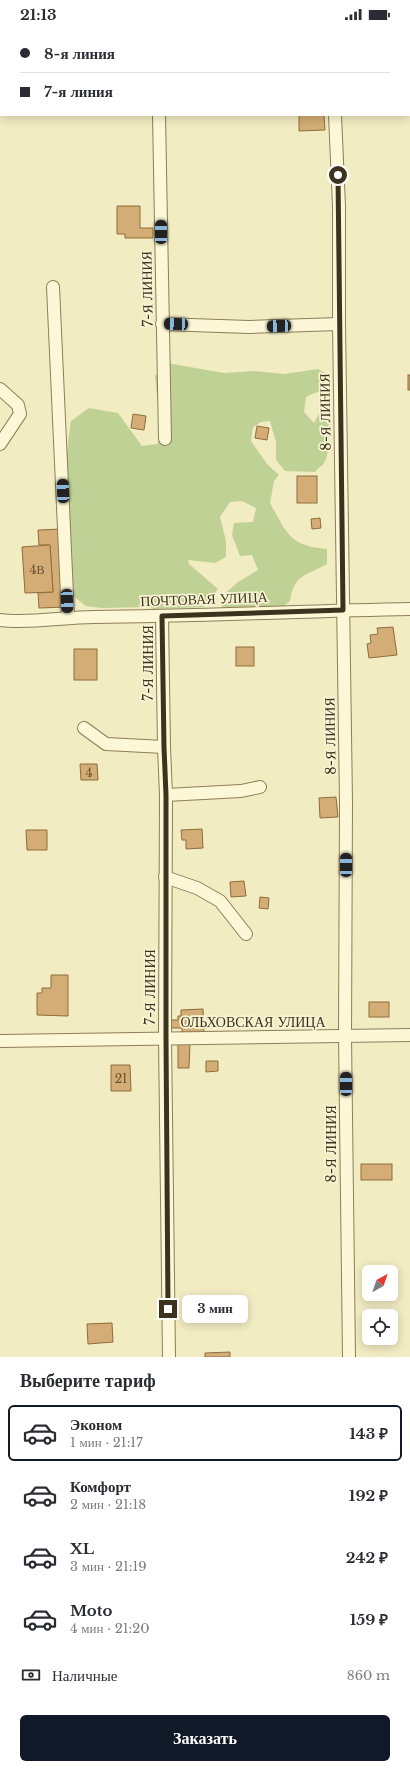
<!DOCTYPE html>
<html lang="ru">
<head>
<meta charset="utf-8">
<style>
  body { margin:0; font-family:"Libre Baskerville",serif; background:#f2f2f3; color:#2b2b33; height:100vh; display:flex; flex-direction:column; font-size:15px; white-space:nowrap }
  * { box-sizing:border-box; margin:0 }
  p { font-size:13px; color:#7c7c81 }
  .icon { flex:none; width:22px; height:22px; fill:none; stroke:currentColor; stroke-width:2; stroke-linecap:round; stroke-linejoin:round }
  .map { position:relative; height:1329px; overflow:hidden }
  .details { display:flex; flex-direction:column; background:#fff; flex:1 }
  .details>* { flex:none }
  .guide { position:absolute; left:0px; top:0px; width:410px; height:88px; box-shadow:0 2px 10px #0003; display:grid; align-content:center; height:88px; padding:0 20px; background:#fff }
  .needle { width:26px; rotate:40deg }
  .buttons { position:absolute; left:362px; top:1237px; display:grid; gap:8px }
  .buttons a { display:grid; place-items:center; width:36px; height:36px; border-radius:6px; background:#fff; box-shadow:0 2px 10px #0003; font-size:20px }
  .end { position:absolute; width:18px; height:18px; margin:-9px; border:5px solid #3c321d; background:#fff; box-shadow:0 0 0 2px #fff }
  .from { border-radius:50% }
  .bubble { position:absolute; height:28px; border-radius:6px; background:#fff; box-shadow:0 2px 10px #0003; font-size:13px; font-weight:800; line-height:28px; text-align:center }
  .car { position:absolute; width:12px; height:24px; margin:-12px -6px; border-radius:5px; box-shadow:0 0 3px 1px #0007; background:linear-gradient(#222 24%,#8ab4d8 0 40%,#222 0 76%,#8ab4d8 0 86%,#222 0) }
  .guide b { display:flex; align-items:center; gap:14px; height:38px; font-size:15px }
  .guide b+b { border-top:1px solid #e1e1e2 }
  .guide i { width:10px; height:10px; background:#2b2b33 }
  ul { padding:0; list-style:none }
  li { display:flex; align-items:center; gap:12px; height:56px; margin:0 8px 6px; padding:0 12px; border:2px solid transparent; border-radius:6px }
  li div { flex:1 }
  li b { display:block; font-size:15px }
  li em { font-style:normal; font-weight:800 }
  li.on { border-color:#111827 }
  li>.icon { width:36px; height:36px; stroke-width:1.5 }
  h2 { padding:0 20px; font-size:18px; line-height:48px }
  .pay { display:flex; align-items:center; gap:10px; height:44px; padding:0 20px; font-size:15px }
  .pay p { margin-inline-start:auto }
  .button { display:flex; gap:8px; margin-top:auto; padding:8px 20px }
  .button a { flex:1; height:46px; border-radius:6px; background:#111827; color:#fff; font-size:16px; font-weight:800; line-height:46px; text-align:center }
  .status { display:flex; justify-content:space-between; align-items:center; height:28px; padding:0 20px; background:#fff; direction:ltr }
  .status svg { height:11px; fill:currentColor }
  .map>svg:first-child { display:block }
  .green { fill:#bfd195 }
  .lines { fill:none; stroke-linecap:round; stroke-linejoin:round }
  .stream { stroke:#6b9391; stroke-width:3 }
  .building { fill:#d3ad75; stroke:#8f6c3b }
  .minor-casing { stroke:#8e7e58; stroke-width:14 }
  .minor { stroke:#fbf7d7; stroke-width:12 }
  .route { stroke:#3c321d; stroke-width:5 }
  .labels { text-anchor:middle; dominant-baseline:central; stroke-width:3.5; stroke-linejoin:round; paint-order:stroke }
  .number-label { font-size:12px; fill:#625133 }
  .street-label { font-size:14px; fill:#3c321d; stroke:#f8f4d3 }
</style>
</head>
<body>
<div class="status"><b>21:13</b><svg viewBox="0 0 49 12"><path d="M0 12V9h3v3zM5 12V6h3v6zM10 12V3h3v9zM15 12V0h3v12zM26 1h20v11H26zM47 4h2v5h-2z"/></svg></div>
<div class="map">
<svg width="410" height="1329" viewBox="0 0 410 1329">
  <rect width="100%" height="100%" fill="#f2ecc3"/>
  <path class="green" d="M 167,335 L 224,345 L 254,343 L 284,346 L 318,341 L 327,346 L 330,359 C 322,364 314,364 306,369 L 304,384 L 314,395 L 326,373 C 329,388 332,421 324,435 C 322,438 317,441 315,444 L 285,443 L 276,432 L 276,414 L 270,393 L 261,394 L 253,399 L 251,413 L 267,436 L 279,447 L 274,453 L 270,475 C 287,505 289,518 327,521 L 327,536 C 306,548 294,546 290,573 L 279,582 L 222,582 L 222,568 L 238,554 L 258,542 L 252,527 L 240,528 L 232,507 L 234,495 L 253,494 L 256,480 L 242,473 L 230,474 L 220,489 L 226,513 L 226,529 L 215,535 L 188,532 L 189,536 L 218,561 L 204,579 L 155,581 L 145,579 L 102,580 L 86,578 L 73,568 C 68,510 61,451 71,393 L 89,380 L 118,385 L 142,418 L 157,416 L 166,402 L 158,378 L 155,348 Z"/>
  <g class="lines">
    <g class="stream">
      <path d="M 381,0 L 382,1"/>
      <path d="M 409,67 L 410,68"/>
    </g>
  </g>
  <g class="building">
    <path d="M 299,87 L 324,87 L 325,102 L 299,103 Z"/>
    <path d="M 117,178 L 140,178 L 140,200 L 153,200 L 153,210 L 125,210 L 125,206 L 117,206 Z"/>
    <rect x="408" y="347" width="2" height="15"/>
    <path d="M 133,386 L 146,388 L 144,402 L 131,400 Z"/>
    <path d="M 257,398 L 269,400 L 267,412 L 255,410 Z"/>
    <rect x="297" y="448" width="20" height="27"/>
    <path d="M 320,490 L 321,500 L 312,501 L 311,491 Z"/>
    <path d="M 62,501 L 67,579 L 39,580 L 38,565 L 53,564 L 50,517 L 39,517 L 38,502 Z"/>
    <path d="M 50,517 L 53,564 L 25,565 L 22,519 Z"/>
    <path d="M 393,599 L 397,627 L 369,630 L 367,616 L 371,615 L 370,607 L 378,606 L 377,600 Z"/>
    <rect x="236" y="619" width="18" height="19"/>
    <rect x="74" y="621" width="23" height="31"/>
    <path d="M 80,736 L 97,736 L 98,752 L 81,752 Z"/>
    <path d="M 336,769 L 338,789 L 320,790 L 319,770 Z"/>
    <path d="M 202,801 L 203,820 L 186,821 L 186,812 L 182,812 L 181,802 Z"/>
    <path d="M 26,802 L 47,802 L 47,822 L 27,822 Z"/>
    <path d="M 244,853 L 246,868 L 231,869 L 230,854 Z"/>
    <path d="M 260,869 L 269,870 L 268,881 L 259,880 Z"/>
    <path d="M 51,947 L 68,947 L 68,988 L 37,987 L 37,965 L 42,965 L 42,960 L 51,960 Z"/>
    <rect x="369" y="974" width="20" height="15"/>
    <path d="M 203,981 L 204,1006 L 182,1007 L 182,1000 L 170,1000 L 170,992 L 178,992 L 178,988 L 181,988 L 181,982 Z"/>
    <path d="M 178,1016 L 190,1016 L 189,1040 L 178,1040 Z"/>
    <path d="M 206,1033 L 218,1033 L 218,1043 L 206,1044 Z"/>
    <path d="M 111,1037 L 130,1037 L 131,1063 L 111,1063 Z"/>
    <rect x="361" y="1136" width="31" height="16"/>
    <path d="M 194,1274 L 210,1275 L 209,1289 L 194,1288 Z"/>
    <path d="M 112,1295 L 113,1314 L 88,1316 L 87,1296 Z"/>
    <path d="M 230,1324 L 230,1329 L 205,1329 L 205,1325 Z"/>
  </g>
  <g class="lines">
    <g class="minor-casing">
      <g id="minor">
        <path d="M 147,1 L 169,1"/>
        <path d="M 247,1 L 247,0"/>
        <path d="M 0,10 L 1,10"/>
        <path d="M 159,87 L 165,411"/>
        <path d="M 335,87 L 339,178 L 339,296 L 346,774 L 345,1008 L 349,1329"/>
        <path d="M 53,259 L 68,589"/>
        <path d="M 162,296 L 249,299 L 339,296"/>
        <path d="M 0,361 L 18,377 L 20,386 L 0,416"/>
        <path d="M 162,588 L 164,719 L 166,767 L 165,1010 L 169,1329"/>
        <path d="M 0,592 C 28,596 64,589 94,589 C 199,588 305,583 410,581"/>
        <path d="M 84,700 L 106,716 L 164,719"/>
        <path d="M 166,767 L 241,763 L 260,759"/>
        <path d="M 165,849 L 197,860 L 220,873 L 246,906"/>
        <path d="M 0,1013 L 410,1007"/>
      </g>
    </g>
    <use href="#minor" class="minor"/>
  </g>
  <g class="lines">
    <path class="route" d="M 168,1281 L 166,1010 L 166,767 L 164,719 L 162,588 L 343,582 L 338,147"/>
  </g>
  <g class="labels">
    <g class="number-label">
      <text x="37" y="541">4В</text>
      <text x="89" y="744">4</text>
      <text x="121" y="1050">21</text>
    </g>
    <g class="street-label">
      <text transform="translate(147 261) rotate(-91)">7-Я ЛИНИЯ</text>
      <text transform="translate(325 384) rotate(-91)">8-Я ЛИНИЯ</text>
      <text transform="translate(204 571) rotate(-2)">ПОЧТОВАЯ УЛИЦА</text>
      <text transform="translate(148 635) rotate(-90)">7-Я ЛИНИЯ</text>
      <text transform="translate(330 708) rotate(-91)">8-Я ЛИНИЯ</text>
      <text transform="translate(150 959) rotate(-90)">7-Я ЛИНИЯ</text>
      <text x="253" y="994">ОЛЬХОВСКАЯ УЛИЦА</text>
      <text transform="translate(331 1116) rotate(-90)">8-Я ЛИНИЯ</text>
    </g>
  </g>
</svg>
<div class="buttons">
<a><svg class="needle" viewBox="-14 -14 28 28"><path d="M0-13l5 13h-10z" fill="#e53935"/><path d="M0 13l5-13h-10z" fill="#7c7c81"/></svg></a>
<a><svg class="icon" aria-label="locate" viewBox="0 0 24 24"><circle cx="12" cy="12" r="6"/><path d="M12 2v4M12 18v4M2 12h4M18 12h4"/></svg></a>
</div>
<i class="end from" style="left:338px;top:147px"></i>
<i class="end" style="left:168px;top:1281px"></i>
<div class="bubble" style="left:182px;top:1267px;width:66px">3 мин</div>
<i class="car" style="left:161px;top:204px;rotate:0deg"></i>
<i class="car" style="left:176px;top:296px;rotate:272deg"></i>
<i class="car" style="left:279px;top:298px;rotate:268deg"></i>
<i class="car" style="left:63px;top:463px;rotate:358deg"></i>
<i class="car" style="left:67px;top:573px;rotate:178deg"></i>
<i class="car" style="left:346px;top:837px;rotate:0deg"></i>
<i class="car" style="left:346px;top:1056px;rotate:0deg"></i>
<div class="guide">
<b><i class="from"></i>8-я линия</b>
<b><i></i>7-я линия</b>
</div>
</div>
<section class="details">
<h2>Выберите тариф</h2>
<ul>
<li class="on"><svg class="icon" aria-label="car" viewBox="0 0 24 24"><path d="M5 17H2v-5l4-1 3-4h7l3 4 3 1v5h-3M9 17h6M6 11h13"/><circle cx="7" cy="17" r="2"/><circle cx="17" cy="17" r="2"/></svg><div><b>Эконом</b><p>1 мин · 21:17</p></div><em>143 ₽</em></li>
<li><svg class="icon" aria-label="car" viewBox="0 0 24 24"><path d="M5 17H2v-5l4-1 3-4h7l3 4 3 1v5h-3M9 17h6M6 11h13"/><circle cx="7" cy="17" r="2"/><circle cx="17" cy="17" r="2"/></svg><div><b>Комфорт</b><p>2 мин · 21:18</p></div><em>192 ₽</em></li>
<li><svg class="icon" aria-label="car" viewBox="0 0 24 24"><path d="M5 17H2v-5l4-1 3-4h7l3 4 3 1v5h-3M9 17h6M6 11h13"/><circle cx="7" cy="17" r="2"/><circle cx="17" cy="17" r="2"/></svg><div><b>XL</b><p>3 мин · 21:19</p></div><em>242 ₽</em></li>
<li><svg class="icon" aria-label="car" viewBox="0 0 24 24"><path d="M5 17H2v-5l4-1 3-4h7l3 4 3 1v5h-3M9 17h6M6 11h13"/><circle cx="7" cy="17" r="2"/><circle cx="17" cy="17" r="2"/></svg><div><b>Moto</b><p>4 мин · 21:20</p></div><em>159 ₽</em></li>
</ul>
<div class="pay"><svg class="icon" aria-label="cash" viewBox="0 0 24 24"><path d="M3 7h18v10H3z"/><circle cx="12" cy="12" r="2"/></svg>Наличные<p>860 m</p></div>
<div class="button"><a>Заказать</a></div>
</section>
</body>
</html>
